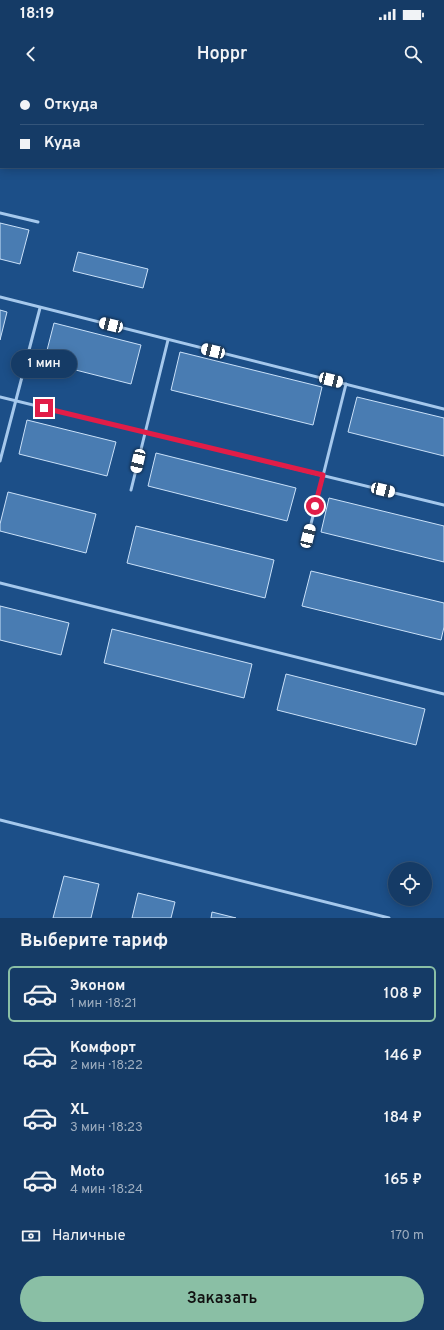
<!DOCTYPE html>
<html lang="ru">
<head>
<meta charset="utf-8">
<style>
  body { margin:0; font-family:Overpass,sans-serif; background:#22466f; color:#f1f3f6; height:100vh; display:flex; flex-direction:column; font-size:15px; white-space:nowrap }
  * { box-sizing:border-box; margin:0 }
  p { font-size:13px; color:#9dadbf }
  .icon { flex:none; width:22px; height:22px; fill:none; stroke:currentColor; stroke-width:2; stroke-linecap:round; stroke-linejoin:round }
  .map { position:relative; height:838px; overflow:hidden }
  .side { display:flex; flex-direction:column; background:#153b66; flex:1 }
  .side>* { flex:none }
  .hud { position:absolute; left:0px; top:0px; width:444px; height:88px; box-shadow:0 2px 10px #0003,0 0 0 1px #34557a; display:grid; align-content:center; height:88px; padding:0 20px; background:#153b66 }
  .fabs { position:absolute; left:388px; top:782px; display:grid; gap:8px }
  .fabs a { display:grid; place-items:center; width:44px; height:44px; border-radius:50%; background:#153b66; box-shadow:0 2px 10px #0003,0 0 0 1px #34557a; font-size:20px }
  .end { position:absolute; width:18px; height:18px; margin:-9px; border:5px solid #e11d48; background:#fff; box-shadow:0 0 0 2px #fff }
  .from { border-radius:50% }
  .bubble { position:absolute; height:28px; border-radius:14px; background:#153b66; box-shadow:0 2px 10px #0003,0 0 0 1px #34557a; font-size:13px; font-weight:600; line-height:28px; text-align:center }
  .car { position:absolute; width:12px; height:24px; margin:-12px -6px; border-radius:5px; box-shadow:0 0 3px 1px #0007; background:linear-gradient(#fff 24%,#345 0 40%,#fff 0 76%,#345 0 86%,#fff 0) }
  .hud b { display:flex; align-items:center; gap:14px; height:38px; font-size:15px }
  .hud b+b { border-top:1px solid #34557a }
  .hud i { width:10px; height:10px; background:#f1f3f6 }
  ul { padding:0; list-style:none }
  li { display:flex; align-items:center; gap:12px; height:56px; margin:0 8px 6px; padding:0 12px; border:2px solid transparent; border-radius:6px }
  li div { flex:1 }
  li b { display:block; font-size:15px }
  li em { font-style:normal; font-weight:600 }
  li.selected { border-color:#8abfa5 }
  li>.icon { width:36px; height:36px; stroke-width:1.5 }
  h2 { padding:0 20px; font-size:18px; line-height:48px }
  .pay { display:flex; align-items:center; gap:10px; height:44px; padding:0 20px; font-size:15px }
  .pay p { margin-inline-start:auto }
  .cta { display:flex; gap:8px; margin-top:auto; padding:8px 20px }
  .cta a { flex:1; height:46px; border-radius:24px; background:#8abfa5; color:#111; font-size:16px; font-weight:600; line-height:46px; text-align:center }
  .status { display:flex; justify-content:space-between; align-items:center; height:28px; padding:0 20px; background:#153b66; direction:ltr }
  .status svg { height:11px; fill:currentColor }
  header { display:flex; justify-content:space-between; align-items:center; height:52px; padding:0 20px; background:#153b66; font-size:18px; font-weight:600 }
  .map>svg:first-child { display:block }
  .building { fill:#497cb2; stroke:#cae1f9 }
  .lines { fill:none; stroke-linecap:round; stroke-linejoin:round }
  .lane { stroke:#a5c8ec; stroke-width:3 }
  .route { stroke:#e11d48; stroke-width:5 }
</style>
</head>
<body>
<div class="status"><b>18:19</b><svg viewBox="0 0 49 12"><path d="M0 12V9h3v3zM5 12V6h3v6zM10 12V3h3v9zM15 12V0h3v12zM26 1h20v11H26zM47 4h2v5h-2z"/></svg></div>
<header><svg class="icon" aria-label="back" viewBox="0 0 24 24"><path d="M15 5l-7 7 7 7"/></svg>Hoppr<svg class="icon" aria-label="search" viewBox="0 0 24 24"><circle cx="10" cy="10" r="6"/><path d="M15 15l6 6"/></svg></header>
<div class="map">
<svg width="444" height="838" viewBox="0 0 444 838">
  <rect width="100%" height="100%" fill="#1c4f88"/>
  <g class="building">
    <path d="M 0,143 L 29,150 L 20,184 L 0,179 Z"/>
    <path d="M 78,172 L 148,189 L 143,208 L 73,191 Z"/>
    <path d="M 0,230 L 7,232 L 0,260 Z"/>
    <path d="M 54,243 L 141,265 L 131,304 L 44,282 Z"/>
    <path d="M 180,272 L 322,307 L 313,345 L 171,310 Z"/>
    <path d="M 357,317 L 444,338 L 444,376 L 348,352 Z"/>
    <path d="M 27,340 L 116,362 L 107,396 L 19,374 Z"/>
    <path d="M 156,373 L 296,408 L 287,441 L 148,406 Z"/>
    <path d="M 8,412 L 96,434 L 86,473 L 0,451 L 0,444 Z"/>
    <path d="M 329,418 L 444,446 L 444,482 L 321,452 Z"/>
    <path d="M 136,446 L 274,480 L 265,518 L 127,483 Z"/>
    <path d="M 311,491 L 444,523 L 444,547 L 441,560 L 302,526 Z"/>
    <path d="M 0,526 L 69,543 L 61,575 L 0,560 Z"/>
    <path d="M 112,549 L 252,584 L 244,618 L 104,583 Z"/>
    <path d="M 286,594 L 425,629 L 416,665 L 277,630 Z"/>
    <path d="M 64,796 L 99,804 L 91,838 L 53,838 Z"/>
    <path d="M 138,813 L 175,822 L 171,838 L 132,838 Z"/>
    <path d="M 212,832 L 236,838 L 211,838 Z"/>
  </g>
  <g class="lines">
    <g class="lane">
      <path d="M 0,133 L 38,142"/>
      <path d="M 0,217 L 444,329"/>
      <path d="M 0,317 L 444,425"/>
      <path d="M 0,381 L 40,228"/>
      <path d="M 131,410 L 168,260"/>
      <path d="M 308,456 L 346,304"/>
      <path d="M 0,503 L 444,614"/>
      <path d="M 0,740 L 389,838"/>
    </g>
  </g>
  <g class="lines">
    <path class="route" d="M 44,328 L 323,395 L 315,426"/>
  </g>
</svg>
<div class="fabs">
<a><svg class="icon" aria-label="locate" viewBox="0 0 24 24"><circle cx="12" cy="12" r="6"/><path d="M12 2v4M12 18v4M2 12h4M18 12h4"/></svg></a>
</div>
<i class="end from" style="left:315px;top:426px"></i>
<i class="end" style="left:44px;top:328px"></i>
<div class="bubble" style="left:11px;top:270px;width:66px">1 мин</div>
<i class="car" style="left:111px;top:245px;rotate:284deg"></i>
<i class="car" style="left:213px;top:271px;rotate:284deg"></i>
<i class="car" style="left:331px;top:300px;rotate:104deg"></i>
<i class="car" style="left:138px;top:381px;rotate:193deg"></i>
<i class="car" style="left:383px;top:410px;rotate:103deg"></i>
<i class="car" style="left:308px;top:456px;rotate:14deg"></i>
<div class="hud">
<b><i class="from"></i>Откуда</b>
<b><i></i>Куда</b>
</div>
</div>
<section class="side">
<h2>Выберите тариф</h2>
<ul>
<li class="selected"><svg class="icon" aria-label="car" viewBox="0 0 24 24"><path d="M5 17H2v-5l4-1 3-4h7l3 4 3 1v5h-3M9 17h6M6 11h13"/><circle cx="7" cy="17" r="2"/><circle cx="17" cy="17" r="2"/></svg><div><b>Эконом</b><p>1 мин · 18:21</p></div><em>108 ₽</em></li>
<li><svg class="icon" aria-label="car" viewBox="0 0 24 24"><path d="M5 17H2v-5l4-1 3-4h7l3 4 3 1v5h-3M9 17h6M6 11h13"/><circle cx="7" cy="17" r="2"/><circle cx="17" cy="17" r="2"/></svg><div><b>Комфорт</b><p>2 мин · 18:22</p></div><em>146 ₽</em></li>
<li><svg class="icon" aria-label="car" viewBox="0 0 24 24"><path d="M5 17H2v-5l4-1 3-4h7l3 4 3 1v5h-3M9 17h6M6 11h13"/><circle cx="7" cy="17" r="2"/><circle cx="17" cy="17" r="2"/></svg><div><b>XL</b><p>3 мин · 18:23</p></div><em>184 ₽</em></li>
<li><svg class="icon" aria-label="car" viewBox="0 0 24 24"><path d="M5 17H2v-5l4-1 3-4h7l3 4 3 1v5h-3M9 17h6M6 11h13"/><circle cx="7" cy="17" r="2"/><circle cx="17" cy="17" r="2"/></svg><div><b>Moto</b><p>4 мин · 18:24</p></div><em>165 ₽</em></li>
</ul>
<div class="pay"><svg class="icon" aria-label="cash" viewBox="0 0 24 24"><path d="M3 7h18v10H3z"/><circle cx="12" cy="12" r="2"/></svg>Наличные<p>170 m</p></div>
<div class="cta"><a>Заказать</a></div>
</section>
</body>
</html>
